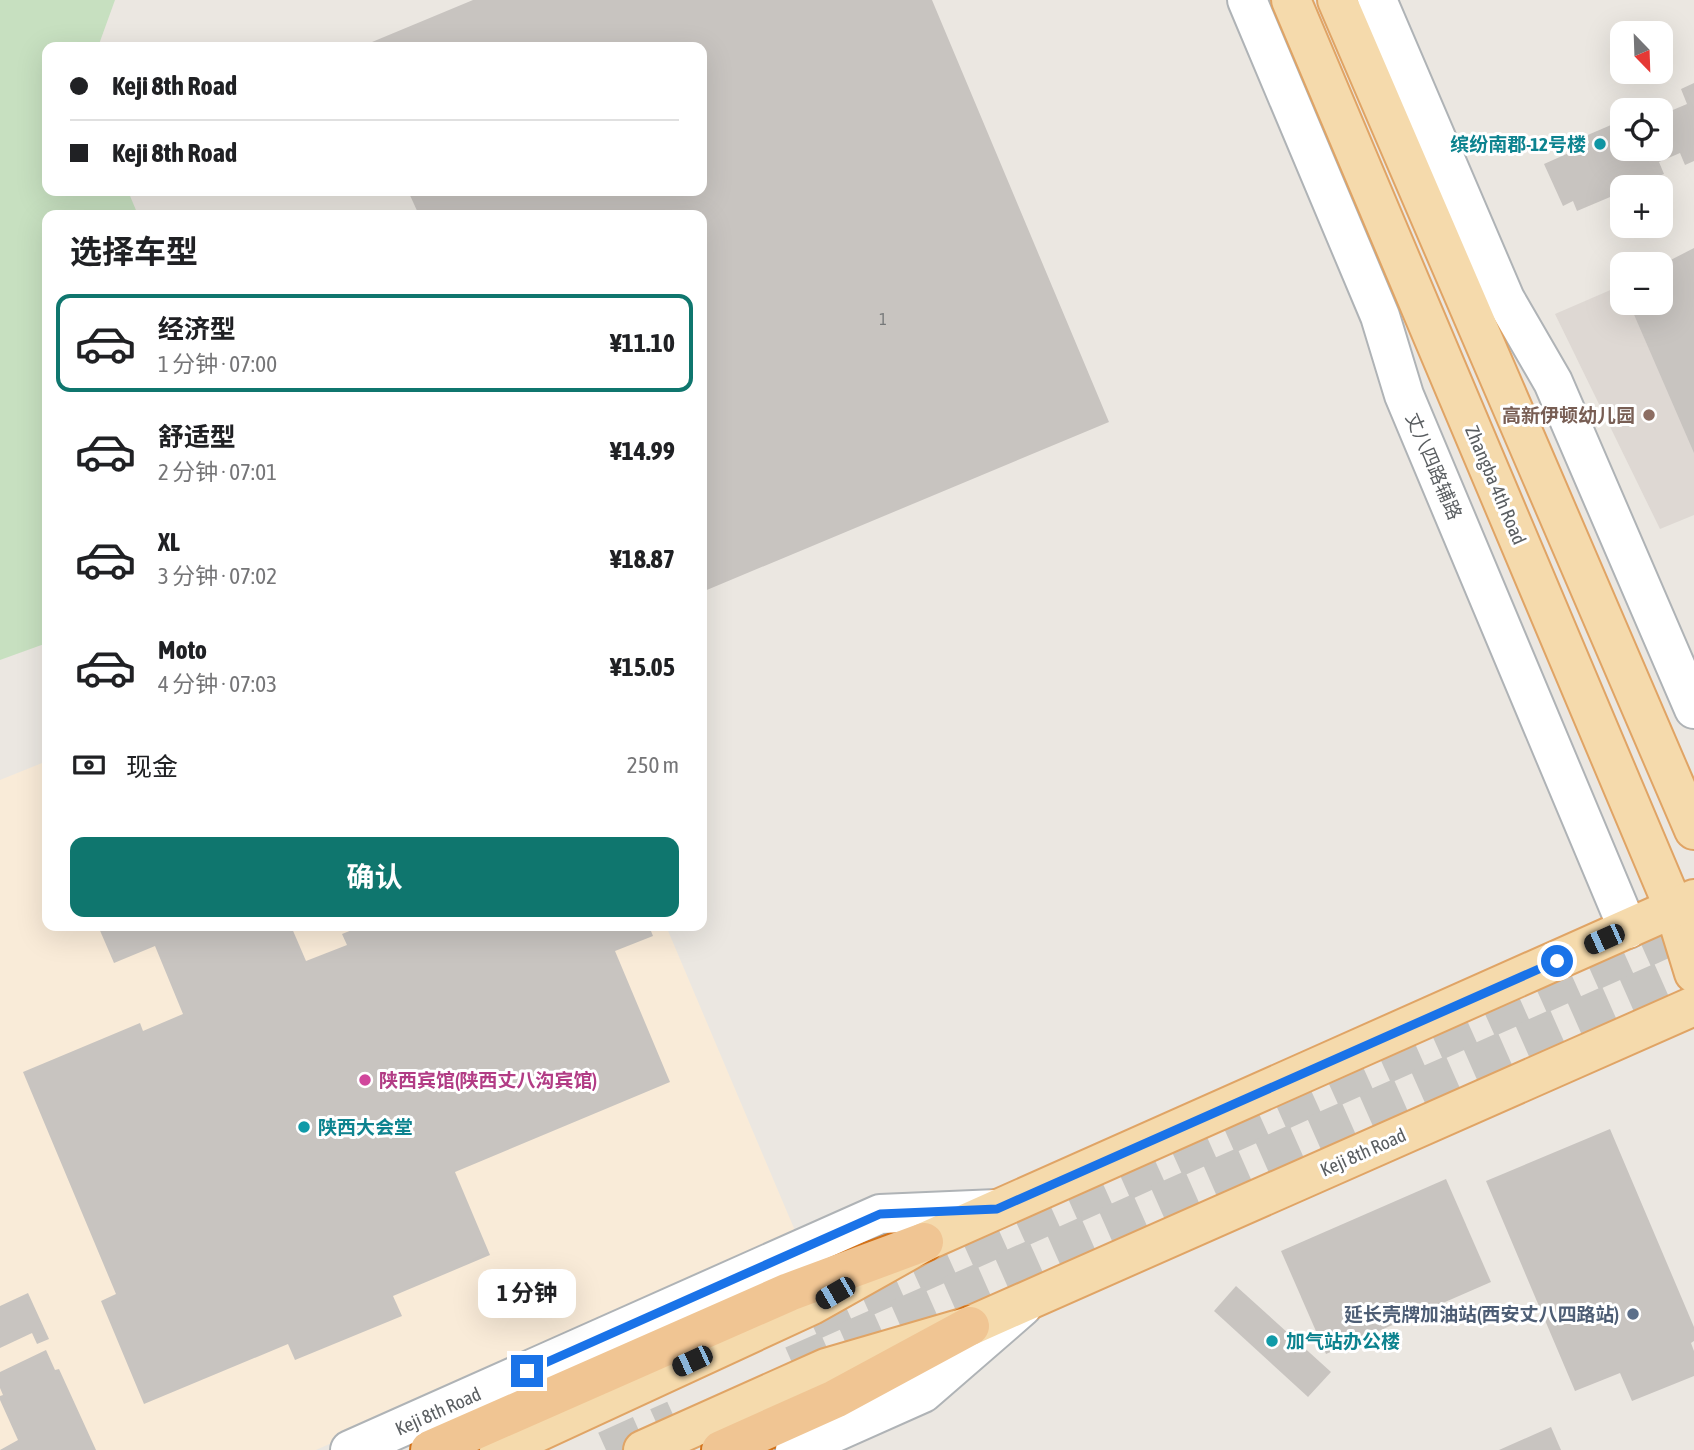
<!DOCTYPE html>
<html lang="zh">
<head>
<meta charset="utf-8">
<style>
  body { margin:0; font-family:"Asap Condensed","Noto Sans SC",sans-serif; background:#f2f2f2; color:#202124; height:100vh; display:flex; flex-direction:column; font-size:26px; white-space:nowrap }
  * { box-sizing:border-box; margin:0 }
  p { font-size:23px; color:#757577 }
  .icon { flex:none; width:38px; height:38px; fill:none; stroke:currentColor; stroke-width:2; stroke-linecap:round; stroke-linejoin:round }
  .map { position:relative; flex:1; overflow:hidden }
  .drawer { position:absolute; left:42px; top:210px; width:665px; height:721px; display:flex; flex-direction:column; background:#fff; border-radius:14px; box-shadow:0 7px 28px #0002 }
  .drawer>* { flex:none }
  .top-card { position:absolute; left:42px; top:42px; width:665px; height:154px; border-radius:14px; box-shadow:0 7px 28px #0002; display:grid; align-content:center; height:154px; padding:0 28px; background:#fff }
  .needle { width:46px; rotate:157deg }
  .fabs { position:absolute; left:1610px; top:21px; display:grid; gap:14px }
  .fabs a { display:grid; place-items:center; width:63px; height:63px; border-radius:14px; background:#fff; box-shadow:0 7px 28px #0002; font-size:35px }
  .end { position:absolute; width:32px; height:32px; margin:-16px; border:9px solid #1a73e8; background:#fff; box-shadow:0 0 0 4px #fff }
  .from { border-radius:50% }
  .bubble { position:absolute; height:49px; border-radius:14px; background:#fff; box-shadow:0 7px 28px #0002; font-size:23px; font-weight:700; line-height:49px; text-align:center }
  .car { position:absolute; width:21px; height:42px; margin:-21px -10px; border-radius:9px; box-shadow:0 0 5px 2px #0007; background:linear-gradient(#222 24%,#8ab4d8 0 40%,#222 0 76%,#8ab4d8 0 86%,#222 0) }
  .top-card b { display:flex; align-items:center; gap:24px; height:66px; font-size:26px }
  .top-card b+b { border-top:2px solid #e0e0e0 }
  .top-card i { width:18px; height:18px; background:#202124 }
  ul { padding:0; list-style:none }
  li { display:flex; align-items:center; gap:21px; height:98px; margin:0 14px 10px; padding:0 14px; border:4px solid transparent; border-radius:14px }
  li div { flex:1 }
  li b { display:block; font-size:26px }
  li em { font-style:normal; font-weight:700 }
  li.selected { border-color:#0f766e }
  li>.icon { width:63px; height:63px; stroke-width:1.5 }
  h2 { padding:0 28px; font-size:32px; line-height:84px }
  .pay { display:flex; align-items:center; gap:18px; height:77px; padding:0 28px; font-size:26px }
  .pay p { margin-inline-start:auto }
  .button { display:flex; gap:14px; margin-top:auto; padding:14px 28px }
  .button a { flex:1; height:80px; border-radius:14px; background:#0f766e; color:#fff; font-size:28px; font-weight:700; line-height:80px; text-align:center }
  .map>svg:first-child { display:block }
  .commercial { fill:#f9ebd8 }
  .education { fill:#ded8d3 }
  .green { fill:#c7e0c0 }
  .building { fill:#c8c4c0 }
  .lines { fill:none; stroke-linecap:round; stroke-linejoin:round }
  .highway-tunnel { stroke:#c7c5c1; stroke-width:38; stroke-dasharray:38 19; stroke-linecap:butt }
  .minor-casing { stroke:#afb3b6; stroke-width:42 }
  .major-casing { stroke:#e0a465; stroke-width:42 }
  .highway-casing { stroke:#d37219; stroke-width:42 }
  .minor { stroke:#fff; stroke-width:38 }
  .major { stroke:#f5daac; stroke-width:38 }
  .highway { stroke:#f0c593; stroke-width:38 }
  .route { stroke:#1a73e8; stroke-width:9 }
  .culture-dot { fill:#0f9aa8; stroke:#fff; stroke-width:2.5 }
  .education-dot { fill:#8d6e63; stroke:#fff; stroke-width:2.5 }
  .hotel-dot { fill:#d1479c; stroke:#fff; stroke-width:2.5 }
  .service-dot { fill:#5c6f8a; stroke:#fff; stroke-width:2.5 }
  .labels { text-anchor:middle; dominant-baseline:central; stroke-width:6; stroke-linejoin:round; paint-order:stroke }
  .number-label { font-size:16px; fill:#767879 }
  .culture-label { font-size:19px; font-weight:bold; fill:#0d838f; stroke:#fff; text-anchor:start }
  .education-label { font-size:19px; font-weight:bold; fill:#785e54; stroke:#fff; text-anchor:end }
  .street-label { font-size:19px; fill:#5a5e61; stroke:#fff }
  .hotel-label { font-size:19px; font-weight:bold; fill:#b23c85; stroke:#fff; text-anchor:start }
  .service-label { font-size:19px; font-weight:bold; fill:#4e5e75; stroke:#fff; text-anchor:end }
</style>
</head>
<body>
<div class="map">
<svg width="1694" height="1450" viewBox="0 0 1694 1450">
  <rect width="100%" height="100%" fill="#ebe7e1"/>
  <path class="commercial" d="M 47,761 L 47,926 L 666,926 L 796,1233 L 316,1450 L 0,1450 L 0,780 Z"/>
  <path class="education" d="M 1694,253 L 1694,515 L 1660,529 L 1555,314 L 1622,285 L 1622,303 L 1661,303 L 1661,268 Z"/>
  <path class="green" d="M 0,0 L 115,0 L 98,47 L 47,47 L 47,191 L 128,191 L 138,215 L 47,215 L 47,643 L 0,660 Z"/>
  <g class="building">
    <path d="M 473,0 L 932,0 L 1109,422 L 702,592 L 702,215 L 419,215 L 408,191 L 702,191 L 702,47 L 360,47 Z"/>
    <path d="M 1694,83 L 1694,161 L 1685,165 L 1680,153 L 1659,162 L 1664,174 L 1633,187 L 1622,187 L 1622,192 L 1577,211 L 1573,201 L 1563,206 L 1544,164 L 1580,148 L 1576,140 L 1611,125 L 1615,135 L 1622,132 L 1622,149 L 1661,149 L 1661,115 L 1687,104 L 1681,89 Z"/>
    <path d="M 1694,248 L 1694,453 L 1629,303 L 1661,303 L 1661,265 Z"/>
    <path d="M 98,926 L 291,926 L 306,961 L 347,945 L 342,934 L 362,926 L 649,926 L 653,936 L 615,951 L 670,1082 L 455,1172 L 490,1255 L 393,1296 L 402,1316 L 295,1360 L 288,1344 L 144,1404 L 101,1301 L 116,1294 L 23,1072 L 140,1023 L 143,1031 L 183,1014 L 155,946 L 114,963 Z"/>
    <path d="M 1610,1129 L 1694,1327 L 1694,1341 L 1691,1343 L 1694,1351 L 1694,1376 L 1632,1401 L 1620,1373 L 1575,1391 L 1486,1181 Z"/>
    <path d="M 1446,1179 L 1491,1282 L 1326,1354 L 1281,1251 Z"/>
    <path d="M 1236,1286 L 1331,1372 L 1308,1397 L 1214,1311 Z"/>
    <path d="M 28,1293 L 49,1339 L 37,1344 L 32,1333 L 0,1348 L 0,1306 Z"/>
    <path d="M 46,1350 L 55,1370 L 59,1369 L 96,1450 L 0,1450 L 18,1440 L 0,1400 L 0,1396 L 3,1395 L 0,1388 L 0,1372 Z"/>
    <path d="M 1551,1427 L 1561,1450 L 1499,1450 Z"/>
  </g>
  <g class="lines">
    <g class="highway-tunnel">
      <path d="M 811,1322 L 1694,926"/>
      <path d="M 793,1365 L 1694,967"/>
      <path d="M 606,1450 L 675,1419"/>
    </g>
    <g class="minor-casing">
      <g id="minor">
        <path d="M 1247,0 L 1380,316 L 1404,395 L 1628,929"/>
        <path d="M 1377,0 L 1505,299 L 1553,382 L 1694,709"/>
        <path d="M 350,1450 L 880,1214 L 997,1209"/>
        <path d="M 795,1450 L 923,1393 L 1022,1307"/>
      </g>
    </g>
    <g class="major-casing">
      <g id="major">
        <path d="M 1291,0 L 1674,908 L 1694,973"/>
        <path d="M 1337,0 L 1694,830"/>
        <path d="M 499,1450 L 812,1305 L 924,1242 L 1694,899"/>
        <path d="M 643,1450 L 826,1368 L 970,1326 L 1694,1006"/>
      </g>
    </g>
    <g class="highway-casing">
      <g id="highway">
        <path d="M 430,1450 L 789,1292 L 924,1242"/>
        <path d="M 721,1450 L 835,1399 L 970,1326"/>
      </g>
    </g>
    <use href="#minor" class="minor"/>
    <use href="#major" class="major"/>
    <use href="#highway" class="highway"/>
  </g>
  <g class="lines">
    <path class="route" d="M 527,1371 L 880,1214 L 997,1209 L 1557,961"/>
  </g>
  <g class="culture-dot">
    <circle cx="1600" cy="144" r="7"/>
    <circle cx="304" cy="1127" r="7"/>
    <circle cx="1272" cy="1341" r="7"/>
  </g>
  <circle class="education-dot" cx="1649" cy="415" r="7"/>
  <circle class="hotel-dot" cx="365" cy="1080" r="7"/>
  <circle class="service-dot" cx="1633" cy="1314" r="7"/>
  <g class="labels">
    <g class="number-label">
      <text x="883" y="319">1</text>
    </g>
    <g class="culture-label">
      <text x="1586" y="144" text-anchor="end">缤纷南郡-12号楼</text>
      <text x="318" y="1127">陕西大会堂</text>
      <text x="1286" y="1341">加气站办公楼</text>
    </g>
    <g class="education-label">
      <text x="1635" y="415">高新伊顿幼儿园</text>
    </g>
    <g class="street-label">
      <text transform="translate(1434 466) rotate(67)">丈八四路辅路</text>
      <text transform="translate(1496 485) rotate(67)">Zhangba 4th Road</text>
      <text transform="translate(1363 1152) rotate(-24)">Keji 8th Road</text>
      <text transform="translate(438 1411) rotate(-24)">Keji 8th Road</text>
    </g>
    <g class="hotel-label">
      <text x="379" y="1080">陕西宾馆(陕西丈八沟宾馆)</text>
    </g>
    <g class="service-label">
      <text x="1619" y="1314">延长壳牌加油站(西安丈八四路站)</text>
    </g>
  </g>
</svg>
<div class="fabs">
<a><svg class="needle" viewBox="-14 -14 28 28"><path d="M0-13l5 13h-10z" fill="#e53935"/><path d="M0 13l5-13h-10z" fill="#757577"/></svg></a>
<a><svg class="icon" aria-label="locate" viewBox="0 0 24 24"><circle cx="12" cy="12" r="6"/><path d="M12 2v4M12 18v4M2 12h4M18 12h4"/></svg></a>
<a>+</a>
<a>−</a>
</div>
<i class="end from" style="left:1557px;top:961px"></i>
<i class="end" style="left:527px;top:1371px"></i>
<div class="bubble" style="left:478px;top:1269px;width:98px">1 分钟</div>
<i class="car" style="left:1604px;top:939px;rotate:246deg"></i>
<i class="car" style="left:835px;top:1293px;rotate:240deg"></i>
<i class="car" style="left:692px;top:1361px;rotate:245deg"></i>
<div class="top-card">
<b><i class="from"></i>Keji 8th Road</b>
<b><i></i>Keji 8th Road</b>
</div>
<section class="drawer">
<h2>选择车型</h2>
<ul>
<li class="selected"><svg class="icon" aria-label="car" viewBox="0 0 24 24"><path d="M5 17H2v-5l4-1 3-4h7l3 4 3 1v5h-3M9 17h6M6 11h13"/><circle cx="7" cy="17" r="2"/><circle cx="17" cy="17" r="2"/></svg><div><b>经济型</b><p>1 分钟 · 07:00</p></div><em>¥11.10</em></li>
<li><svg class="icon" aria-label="car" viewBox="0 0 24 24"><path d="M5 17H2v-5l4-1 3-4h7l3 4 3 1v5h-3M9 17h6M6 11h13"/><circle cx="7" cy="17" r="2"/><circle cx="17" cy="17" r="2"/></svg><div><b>舒适型</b><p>2 分钟 · 07:01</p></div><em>¥14.99</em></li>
<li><svg class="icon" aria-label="car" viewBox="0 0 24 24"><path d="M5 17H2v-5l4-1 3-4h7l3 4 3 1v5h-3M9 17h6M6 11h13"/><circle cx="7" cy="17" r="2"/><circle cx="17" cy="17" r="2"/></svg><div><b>XL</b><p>3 分钟 · 07:02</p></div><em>¥18.87</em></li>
<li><svg class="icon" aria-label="car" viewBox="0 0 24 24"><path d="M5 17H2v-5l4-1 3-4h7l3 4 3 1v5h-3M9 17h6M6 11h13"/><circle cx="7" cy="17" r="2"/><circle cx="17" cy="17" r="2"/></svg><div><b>Moto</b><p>4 分钟 · 07:03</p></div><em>¥15.05</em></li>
</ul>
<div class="pay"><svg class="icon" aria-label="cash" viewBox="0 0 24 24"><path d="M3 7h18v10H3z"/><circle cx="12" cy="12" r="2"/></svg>现金<p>250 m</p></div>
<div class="button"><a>确认</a></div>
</section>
</div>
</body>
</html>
